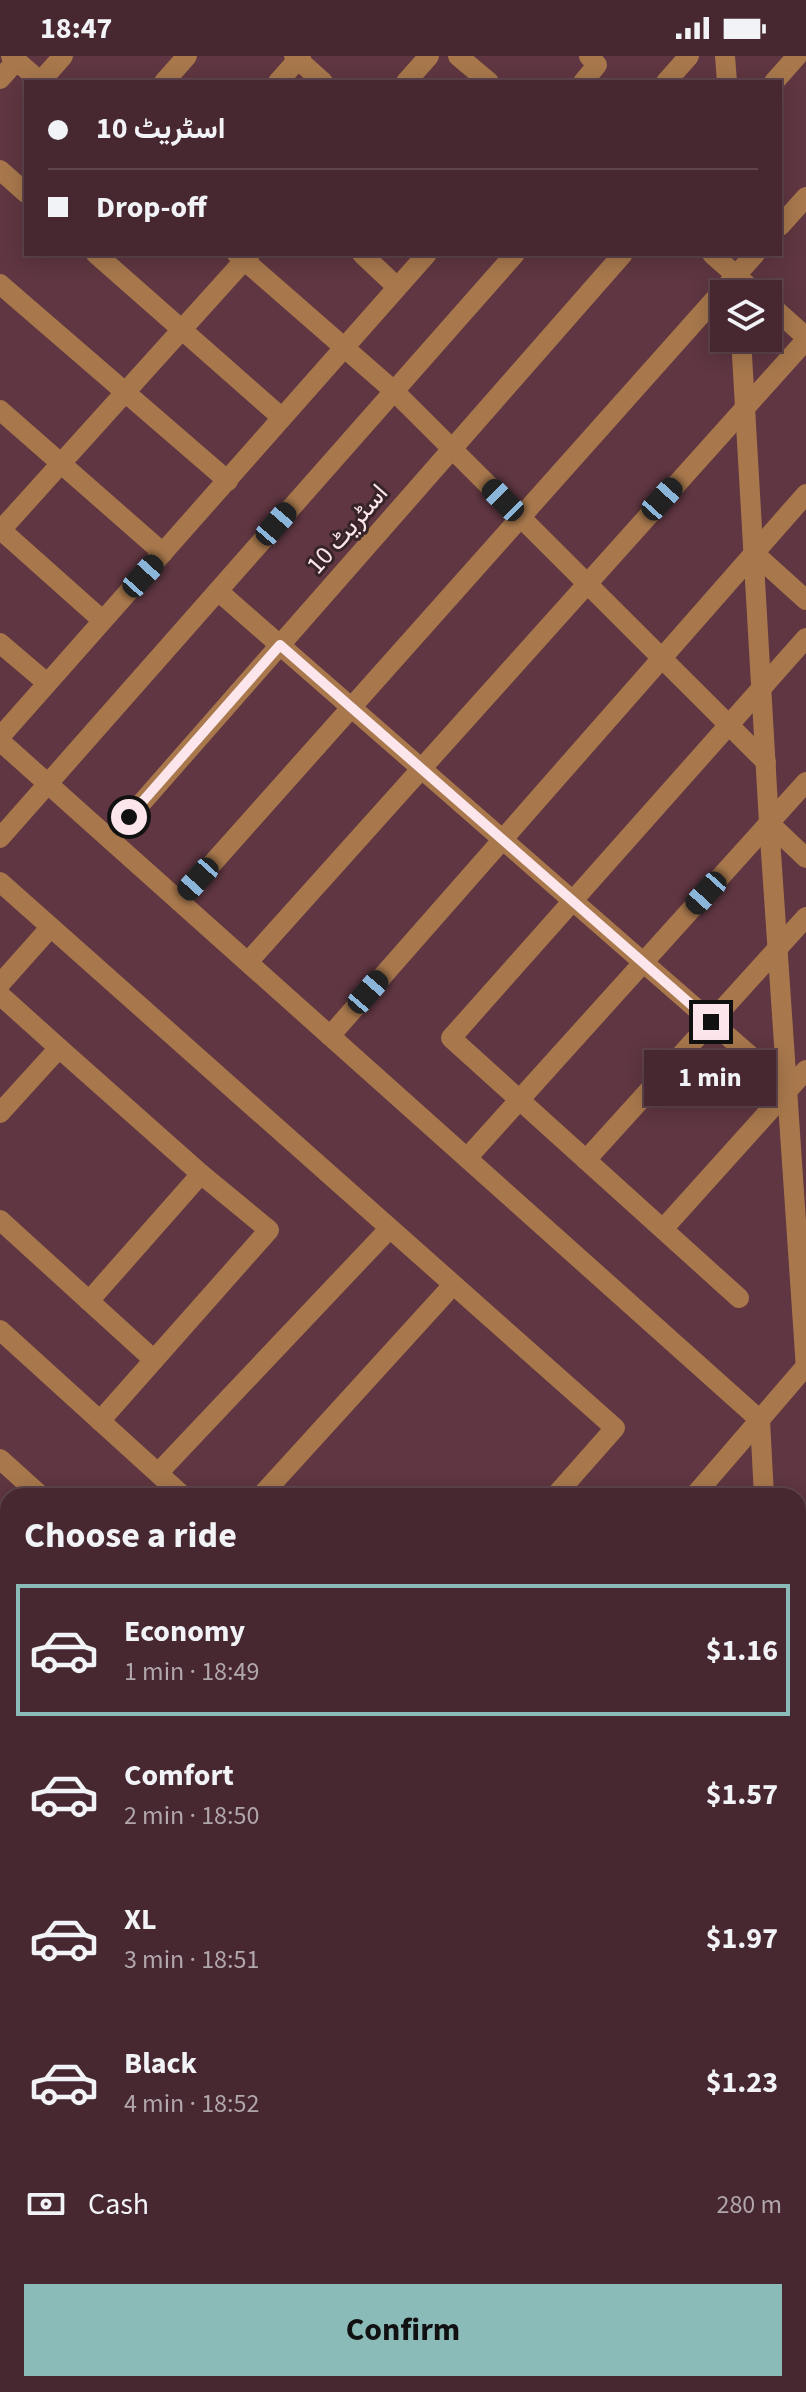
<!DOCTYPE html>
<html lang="en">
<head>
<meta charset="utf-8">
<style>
  body { margin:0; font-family:"Source Sans 3",Vazirmatn,sans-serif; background:#4e3039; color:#f1f3f6; height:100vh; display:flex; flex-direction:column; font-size:30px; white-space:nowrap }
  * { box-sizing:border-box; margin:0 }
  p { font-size:26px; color:#b0a6ab }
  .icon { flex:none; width:44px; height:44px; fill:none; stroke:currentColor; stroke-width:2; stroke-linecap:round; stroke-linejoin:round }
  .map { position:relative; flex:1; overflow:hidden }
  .sheet { position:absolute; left:0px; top:1432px; width:806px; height:904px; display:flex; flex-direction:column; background:#472831; border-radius:24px 24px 0 0; box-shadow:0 4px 20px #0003,0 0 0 2px #5f444d }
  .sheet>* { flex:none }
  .top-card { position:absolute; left:24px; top:24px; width:758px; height:176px; border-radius:0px; box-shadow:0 4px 20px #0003,0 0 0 2px #5f444d; display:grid; align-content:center; height:176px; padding:0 24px; background:#472831 }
  .fabs { position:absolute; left:710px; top:224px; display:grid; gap:16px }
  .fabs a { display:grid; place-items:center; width:72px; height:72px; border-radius:0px; background:#472831; box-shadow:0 4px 20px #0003,0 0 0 2px #5f444d; font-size:40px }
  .end { position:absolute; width:36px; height:36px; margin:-18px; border:10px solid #fce6eb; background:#111; box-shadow:0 0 0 4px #111 }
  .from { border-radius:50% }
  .bubble { position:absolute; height:56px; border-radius:0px; background:#472831; box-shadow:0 4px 20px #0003,0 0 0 2px #5f444d; font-size:26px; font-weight:700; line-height:56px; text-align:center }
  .car { position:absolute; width:24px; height:48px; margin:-24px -12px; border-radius:10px; box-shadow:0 0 6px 2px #0007; background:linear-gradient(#222 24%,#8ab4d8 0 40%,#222 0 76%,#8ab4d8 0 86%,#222 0) }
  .top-card b { display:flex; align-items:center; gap:28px; height:76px; font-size:30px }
  .top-card b+b { border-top:2px solid #5f444d }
  .top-card i { width:20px; height:20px; background:#f1f3f6 }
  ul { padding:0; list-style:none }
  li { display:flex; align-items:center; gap:24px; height:132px; margin:0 16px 12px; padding:0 8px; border:4px solid transparent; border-radius:0px }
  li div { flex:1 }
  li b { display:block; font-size:30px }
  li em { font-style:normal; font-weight:700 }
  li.current { border-color:#8bbbb9 }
  li>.icon { width:72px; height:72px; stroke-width:1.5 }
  h2 { padding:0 24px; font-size:36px; line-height:96px }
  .pay { display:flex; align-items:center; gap:20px; height:88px; padding:0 24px; font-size:30px }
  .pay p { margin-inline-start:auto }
  .primary-button { display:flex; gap:16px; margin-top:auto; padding:16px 24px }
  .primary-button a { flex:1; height:92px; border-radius:0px; background:#8bbbb9; color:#111; font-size:32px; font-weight:700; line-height:92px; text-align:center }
  .status { display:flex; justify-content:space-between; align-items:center; height:56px; padding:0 40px; background:#472831; direction:ltr }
  .status svg { height:22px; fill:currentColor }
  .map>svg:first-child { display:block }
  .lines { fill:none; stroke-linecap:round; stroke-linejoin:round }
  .minor { stroke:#a8784c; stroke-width:20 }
  .major { stroke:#fbaf65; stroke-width:20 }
  .route { stroke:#fce6eb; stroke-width:10 }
  .labels { text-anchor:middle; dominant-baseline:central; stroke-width:6; stroke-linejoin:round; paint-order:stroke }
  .street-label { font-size:26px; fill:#fce6eb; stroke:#372429 }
</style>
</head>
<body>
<div class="status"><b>18:47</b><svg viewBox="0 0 49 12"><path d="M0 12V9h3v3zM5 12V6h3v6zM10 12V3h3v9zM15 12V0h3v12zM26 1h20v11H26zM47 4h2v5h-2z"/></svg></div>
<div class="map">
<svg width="806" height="2336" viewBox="0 0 806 2336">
  <rect width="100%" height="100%" fill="#5f3641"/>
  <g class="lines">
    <g class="minor">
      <path d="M 11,0 L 41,26"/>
      <path d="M 294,0 L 323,26"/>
      <path d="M 458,0 L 489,26"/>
      <path d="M 725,0 L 727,26"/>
      <path d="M 0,23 L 16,5"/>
      <path d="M 40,26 L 63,0"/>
      <path d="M 164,26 L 187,0"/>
      <path d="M 278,26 L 301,0"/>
      <path d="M 406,26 L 429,0"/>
      <path d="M 583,26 L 597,9 L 589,0"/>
      <path d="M 666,26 L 689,0"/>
      <path d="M 774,26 L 797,0"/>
      <path d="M 0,114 L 26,137"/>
      <path d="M 780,170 L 806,141"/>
      <path d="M 96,198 L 281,361"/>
      <path d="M 237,198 L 394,335 L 766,706"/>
      <path d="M 362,198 L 397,231"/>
      <path d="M 712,198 L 757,238"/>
      <path d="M 0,228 L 228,425"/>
      <path d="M 768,247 L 806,281"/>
      <path d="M 741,282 L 769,767 L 806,1313"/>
      <path d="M 0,354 L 163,497"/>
      <path d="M 1,474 L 102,564"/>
      <path d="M 0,475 L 250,198"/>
      <path d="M 754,497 L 806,544"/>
      <path d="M 218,535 L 786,1031"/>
      <path d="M 0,587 L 47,627"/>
      <path d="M 0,681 L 427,198"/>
      <path d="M 0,685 L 760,1364 L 764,1440"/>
      <path d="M 769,767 L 806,802"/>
      <path d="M 0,782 L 515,198"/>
      <path d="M 110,783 L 623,198"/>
      <path d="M 0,826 L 615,1372 L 555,1440"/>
      <path d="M 179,845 L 755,198"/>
      <path d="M 248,906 L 806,284"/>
      <path d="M 0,928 L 49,873"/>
      <path d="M 0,939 L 59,992"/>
      <path d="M 330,980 L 806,438"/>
      <path d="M 0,1057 L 59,992 L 201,1118 L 269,1174 L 100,1365"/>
      <path d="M 467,1102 L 806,726"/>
      <path d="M 586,1104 L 806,861"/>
      <path d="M 0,1164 L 154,1304"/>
      <path d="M 663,1173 L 806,1014"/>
      <path d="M 739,1242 L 451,982 L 806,582"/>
      <path d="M 89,1245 L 201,1118"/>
      <path d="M 0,1274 L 183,1440"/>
      <path d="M 0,1403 L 41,1440"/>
      <path d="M 158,1417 L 389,1173"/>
      <path d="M 261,1440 L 453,1229"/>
      <path d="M 694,1440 L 806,1310"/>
      <path d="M 0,1495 L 8,1486"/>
      <path d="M 0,1537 L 8,1544"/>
      <path d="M 0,1649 L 8,1657"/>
      <path d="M 0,1708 L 8,1699"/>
      <path d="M 0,1767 L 8,1775"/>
      <path d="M 0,1879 L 8,1886"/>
      <path d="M 798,1964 L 806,1970"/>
      <path d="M 0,1970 L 8,1977"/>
      <path d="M 0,2040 L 8,2031"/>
      <path d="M 798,2118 L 806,2125"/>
      <path d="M 805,2193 L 806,2211"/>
      <path d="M 0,2218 L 8,2209"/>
      <path d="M 798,2326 L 806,2317"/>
      <path d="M 226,2328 L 235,2336"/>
      <path d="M 404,2328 L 413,2336"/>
      <path d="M 498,2328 L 507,2336"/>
      <path d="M 634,2328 L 643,2336"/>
      <path d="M 43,2336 L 50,2328"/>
      <path d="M 679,2336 L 686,2328"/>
    </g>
    <g class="major">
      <path d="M 798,2036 L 806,2027"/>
      <path d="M 533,2336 L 540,2328"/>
    </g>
  </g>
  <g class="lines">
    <path class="route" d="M 129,761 L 280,589 L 711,966"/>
  </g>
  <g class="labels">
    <g class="street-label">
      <text transform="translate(347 473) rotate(-49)">اسٹریٹ 10</text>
    </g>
  </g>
</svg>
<div class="fabs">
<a><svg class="icon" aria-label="layers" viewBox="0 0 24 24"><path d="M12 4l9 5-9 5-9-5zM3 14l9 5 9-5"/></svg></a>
</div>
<i class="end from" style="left:129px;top:761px"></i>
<i class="end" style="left:711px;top:966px"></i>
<div class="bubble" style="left:644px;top:994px;width:132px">1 min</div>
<i class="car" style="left:662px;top:443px;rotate:42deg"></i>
<i class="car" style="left:503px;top:444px;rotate:315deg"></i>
<i class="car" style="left:276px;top:468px;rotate:41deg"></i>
<i class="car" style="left:143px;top:520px;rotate:42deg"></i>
<i class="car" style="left:198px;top:823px;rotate:222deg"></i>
<i class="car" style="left:706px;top:837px;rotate:222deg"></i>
<i class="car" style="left:368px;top:936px;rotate:41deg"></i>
<div class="top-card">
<b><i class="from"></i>اسٹریٹ 10</b>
<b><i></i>Drop-off</b>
</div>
<section class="sheet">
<h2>Choose a ride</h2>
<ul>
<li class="current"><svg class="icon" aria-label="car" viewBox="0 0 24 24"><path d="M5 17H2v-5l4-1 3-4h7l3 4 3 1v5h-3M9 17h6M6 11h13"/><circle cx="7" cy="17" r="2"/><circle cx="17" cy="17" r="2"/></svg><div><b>Economy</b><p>1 min · 18:49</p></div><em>$1.16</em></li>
<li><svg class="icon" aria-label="car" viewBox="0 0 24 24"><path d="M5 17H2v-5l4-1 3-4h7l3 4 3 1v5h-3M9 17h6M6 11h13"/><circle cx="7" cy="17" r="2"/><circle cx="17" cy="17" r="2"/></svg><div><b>Comfort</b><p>2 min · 18:50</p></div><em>$1.57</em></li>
<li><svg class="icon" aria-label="car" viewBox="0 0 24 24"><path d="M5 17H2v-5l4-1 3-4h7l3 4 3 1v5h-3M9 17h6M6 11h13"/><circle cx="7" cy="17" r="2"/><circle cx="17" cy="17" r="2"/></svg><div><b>XL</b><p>3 min · 18:51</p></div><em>$1.97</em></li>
<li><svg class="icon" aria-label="car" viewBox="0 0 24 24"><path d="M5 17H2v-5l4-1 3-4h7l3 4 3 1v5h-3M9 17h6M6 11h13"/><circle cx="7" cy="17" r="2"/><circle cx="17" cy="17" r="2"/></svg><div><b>Black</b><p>4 min · 18:52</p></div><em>$1.23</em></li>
</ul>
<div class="pay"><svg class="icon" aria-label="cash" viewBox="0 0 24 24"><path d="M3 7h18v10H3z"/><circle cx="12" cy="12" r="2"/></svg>Cash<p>280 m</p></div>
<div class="primary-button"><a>Confirm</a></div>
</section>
</div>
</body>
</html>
